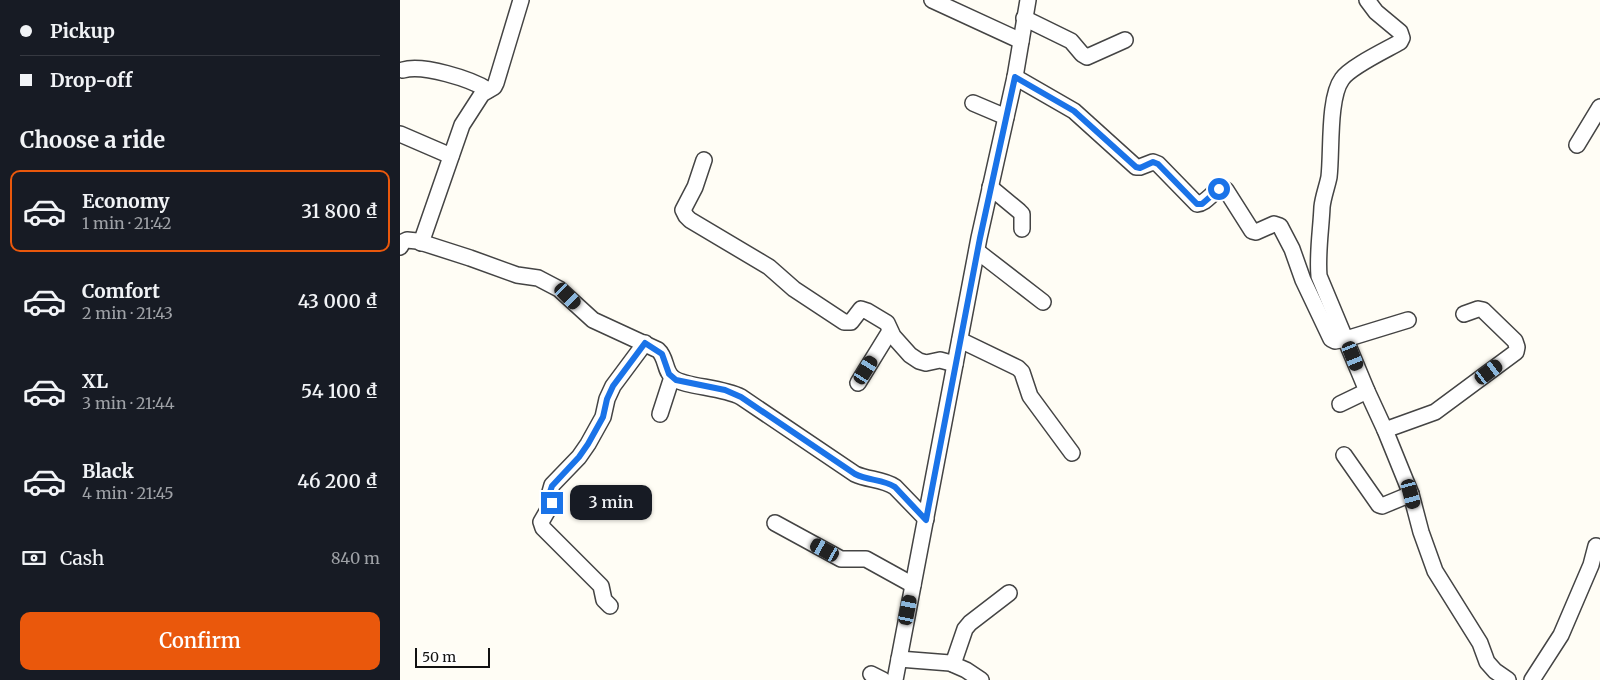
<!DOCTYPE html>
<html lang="en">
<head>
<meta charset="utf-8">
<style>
  body { margin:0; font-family:Merriweather,serif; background:#20242c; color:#f1f3f6; height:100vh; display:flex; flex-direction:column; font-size:19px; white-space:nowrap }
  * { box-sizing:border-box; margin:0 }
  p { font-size:16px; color:#9ea1a6 }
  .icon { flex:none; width:28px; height:28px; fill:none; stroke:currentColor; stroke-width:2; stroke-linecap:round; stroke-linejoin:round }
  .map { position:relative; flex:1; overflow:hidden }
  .drawer { display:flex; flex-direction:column; background:#171b24; width:400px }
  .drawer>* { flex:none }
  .guide { display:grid; align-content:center; height:110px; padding:0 20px; background:#171b24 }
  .scale { position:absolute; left:15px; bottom:12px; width:75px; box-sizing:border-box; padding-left:5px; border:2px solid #111; border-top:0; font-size:14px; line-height:18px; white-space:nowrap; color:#111; -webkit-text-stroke:4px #fff; paint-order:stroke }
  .end { position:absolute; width:22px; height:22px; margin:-11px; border:6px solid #1a73e8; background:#fff; box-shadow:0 0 0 2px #fff }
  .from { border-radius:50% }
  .bubble { position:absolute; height:35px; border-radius:10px; background:#171b24; box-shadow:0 1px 4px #0004; font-size:16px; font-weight:600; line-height:35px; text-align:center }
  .car { position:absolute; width:15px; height:30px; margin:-15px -8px; border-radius:6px; box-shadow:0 0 4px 1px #0007; background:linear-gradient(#222 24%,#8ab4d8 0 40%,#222 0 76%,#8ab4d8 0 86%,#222 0) }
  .guide b { display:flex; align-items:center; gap:18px; height:48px; font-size:19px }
  .guide b+b { border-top:1px solid #363941 }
  .guide i { width:12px; height:12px; background:#f1f3f6 }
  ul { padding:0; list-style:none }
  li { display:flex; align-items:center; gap:15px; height:82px; margin:0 10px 8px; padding:0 10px; border:2px solid transparent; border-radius:10px }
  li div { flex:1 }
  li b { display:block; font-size:19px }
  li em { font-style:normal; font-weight:600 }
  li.on { border-color:#ea580c }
  li>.icon { width:45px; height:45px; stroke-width:1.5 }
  h2 { padding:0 20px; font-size:22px; line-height:60px }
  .pay { display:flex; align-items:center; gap:12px; height:55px; padding:0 20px; font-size:19px }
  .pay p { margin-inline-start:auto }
  .button { display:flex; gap:10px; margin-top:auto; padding:10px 20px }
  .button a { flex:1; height:58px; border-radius:10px; background:#ea580c; color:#fff; font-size:20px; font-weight:600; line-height:58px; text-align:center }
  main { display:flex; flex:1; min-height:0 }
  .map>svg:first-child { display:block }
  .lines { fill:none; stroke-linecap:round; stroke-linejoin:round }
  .minor-casing { stroke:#444; stroke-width:18 }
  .minor { stroke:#fff; stroke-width:15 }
  .route { stroke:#1a73e8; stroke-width:6 }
</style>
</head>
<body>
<main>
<section class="drawer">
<div class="guide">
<b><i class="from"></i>Pickup</b>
<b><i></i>Drop-off</b>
</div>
<h2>Choose a ride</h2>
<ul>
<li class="on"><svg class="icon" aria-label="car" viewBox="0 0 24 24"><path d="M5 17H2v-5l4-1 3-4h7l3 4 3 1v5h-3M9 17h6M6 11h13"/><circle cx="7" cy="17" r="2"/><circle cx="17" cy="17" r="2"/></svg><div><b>Economy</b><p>1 min · 21:42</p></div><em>31 800 ₫</em></li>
<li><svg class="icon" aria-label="car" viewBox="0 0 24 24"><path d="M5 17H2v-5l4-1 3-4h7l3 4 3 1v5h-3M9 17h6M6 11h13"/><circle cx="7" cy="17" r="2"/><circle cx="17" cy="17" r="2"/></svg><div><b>Comfort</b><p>2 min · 21:43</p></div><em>43 000 ₫</em></li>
<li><svg class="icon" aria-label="car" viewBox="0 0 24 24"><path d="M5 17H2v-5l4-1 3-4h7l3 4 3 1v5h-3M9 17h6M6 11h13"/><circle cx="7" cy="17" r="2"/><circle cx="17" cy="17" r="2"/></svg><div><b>XL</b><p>3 min · 21:44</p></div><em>54 100 ₫</em></li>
<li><svg class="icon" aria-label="car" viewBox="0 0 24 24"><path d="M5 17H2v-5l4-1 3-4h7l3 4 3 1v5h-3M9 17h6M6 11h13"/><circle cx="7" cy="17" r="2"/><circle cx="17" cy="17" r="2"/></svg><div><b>Black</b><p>4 min · 21:45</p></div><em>46 200 ₫</em></li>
</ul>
<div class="pay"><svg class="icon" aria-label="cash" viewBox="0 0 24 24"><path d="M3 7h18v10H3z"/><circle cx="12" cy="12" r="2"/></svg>Cash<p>840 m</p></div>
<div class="button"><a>Confirm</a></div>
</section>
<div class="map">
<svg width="1200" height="680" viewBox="0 0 1200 680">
  <rect width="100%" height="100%" fill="#fffdf5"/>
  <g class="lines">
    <g class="minor-casing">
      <g id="minor">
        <path d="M 532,0 L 621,41"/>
        <path d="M 967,0 L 976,12 L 1000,32 L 1002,38 L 1000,42 C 986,50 950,67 942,79 C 928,98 932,152 929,177 C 927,187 923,197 922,207 C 921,230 917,254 919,276 L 967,391 L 985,430 L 1011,494 L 1021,532 L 1035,571 L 1080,643 L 1087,662 L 1095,671 L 1108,680"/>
        <path d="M 624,18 L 671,41 L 682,54 L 687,57 L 725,40"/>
        <path d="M 3,70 C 23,64 71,79 88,90"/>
        <path d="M 615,77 L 674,111 L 736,167 L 740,167 L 753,162 L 758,164 L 797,204 C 809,203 815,185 826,190 L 852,231 L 856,232 L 874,224 L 880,226 L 892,249 L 903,280 L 931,339 L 935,341 L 946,339 L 1008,320"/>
        <path d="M 573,103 L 606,117"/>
        <path d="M 0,134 L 51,156"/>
        <path d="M 1177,145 L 1200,107"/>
        <path d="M 304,160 L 295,187 L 283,210 L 286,216 L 290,220 L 369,267 L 394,289 L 444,322 L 451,322 L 461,309 L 467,311 L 487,323 L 493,336 L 510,355 L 519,361 L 526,363 L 540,360 L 555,364"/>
        <path d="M 590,187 L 619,211 L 622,214 L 622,229"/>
        <path d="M 21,243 L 62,125 L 82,94 L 94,87 L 96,83 L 121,0"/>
        <path d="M 0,247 L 3,242 L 7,240 L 17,241 L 70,258 L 117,275 L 138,278 L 159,289 L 193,320 L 258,350 C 267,358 264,371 273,378 C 285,387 322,387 341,397 L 455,474 C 468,480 483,479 495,487 L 526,519"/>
        <path d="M 577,251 L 643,302"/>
        <path d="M 560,340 L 618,368 L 622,372 L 630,396 L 672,453"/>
        <path d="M 458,383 L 490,331"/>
        <path d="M 940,404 L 967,391"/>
        <path d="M 260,414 L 272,377"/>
        <path d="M 985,430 L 1035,412 L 1116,352 L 1117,347 L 1115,341 L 1083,310 L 1078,309 L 1064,314"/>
        <path d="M 944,455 L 979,505 L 982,506 L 1011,494"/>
        <path d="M 375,523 L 441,559 L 466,559 L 513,585"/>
        <path d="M 210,606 L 204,600 L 201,586 L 143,528 L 141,522 L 152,503 L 150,492 L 152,485 L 179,457 L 188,444 L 203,417 L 207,399 L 213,386 L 245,343"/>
        <path d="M 499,659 L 550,663 L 566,670 L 581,680"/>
        <path d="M 553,664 L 565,629 L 570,623 L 609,593"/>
        <path d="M 471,674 L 483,680"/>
        <path d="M 495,680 L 579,238 L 615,77 L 628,0"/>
        <path d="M 1132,680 L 1161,635 L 1191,565 L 1196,546"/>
      </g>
    </g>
    <use href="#minor" class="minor"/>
  </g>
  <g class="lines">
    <path class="route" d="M 152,503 L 150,492 L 152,486 L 179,457 L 188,444 L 203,417 L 207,399 L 213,386 L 245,343 L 262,354 L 269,374 L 276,380 L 325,390 L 341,397 L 455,474 C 469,481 483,479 495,487 L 526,520 L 580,238 L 615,77 L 674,111 L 736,167 L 740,168 L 753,162 L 758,164 L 797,204 L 802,204 L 819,189"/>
  </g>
</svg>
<div class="scale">50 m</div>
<i class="end from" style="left:819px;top:189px"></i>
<i class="end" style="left:152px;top:503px"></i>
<div class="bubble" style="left:170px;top:485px;width:82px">3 min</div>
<i class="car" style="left:168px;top:296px;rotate:136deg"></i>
<i class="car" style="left:953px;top:356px;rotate:158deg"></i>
<i class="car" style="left:466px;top:370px;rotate:32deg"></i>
<i class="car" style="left:1089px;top:372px;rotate:53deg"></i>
<i class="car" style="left:1011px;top:494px;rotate:165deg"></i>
<i class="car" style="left:425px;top:550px;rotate:299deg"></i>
<i class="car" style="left:508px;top:610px;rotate:11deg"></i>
</div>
</main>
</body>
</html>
